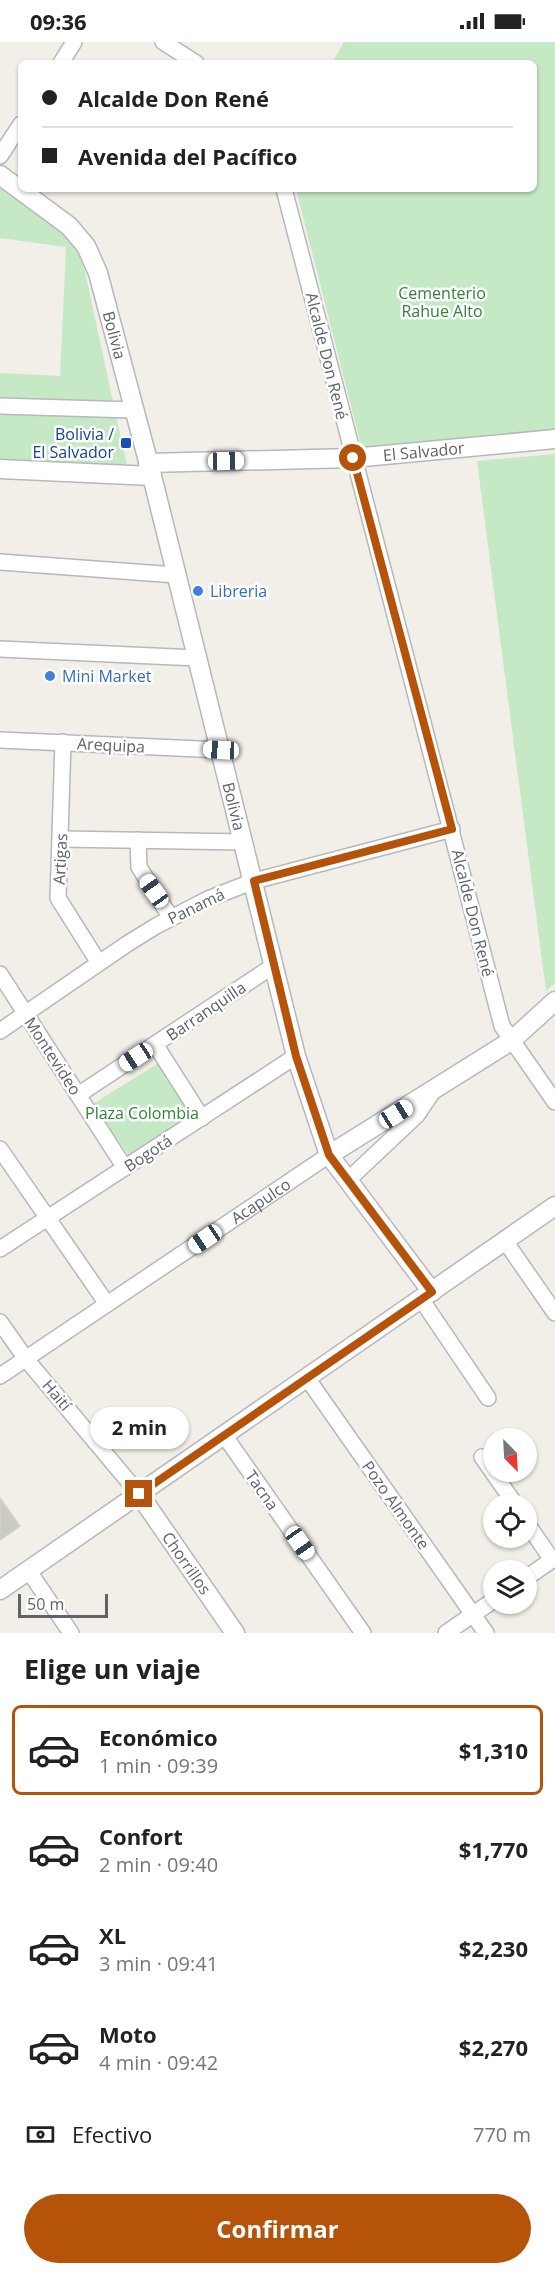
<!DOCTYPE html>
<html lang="es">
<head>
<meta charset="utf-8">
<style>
  body { margin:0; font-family:"Open Sans",sans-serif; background:#f2f2f2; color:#222; height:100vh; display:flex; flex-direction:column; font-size:22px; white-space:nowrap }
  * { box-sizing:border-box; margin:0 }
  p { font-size:20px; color:#767676 }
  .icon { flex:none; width:33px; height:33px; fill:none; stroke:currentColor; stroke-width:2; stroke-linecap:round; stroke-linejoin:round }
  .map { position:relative; height:1591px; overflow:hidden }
  .details { display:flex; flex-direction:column; background:#fff; flex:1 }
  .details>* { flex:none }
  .guide { position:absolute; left:18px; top:18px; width:519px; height:132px; border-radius:9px; box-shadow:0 2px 4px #0004; display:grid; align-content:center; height:132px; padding:0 24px; background:#fff }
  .needle { width:39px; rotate:156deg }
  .buttons { position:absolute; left:483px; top:1386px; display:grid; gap:12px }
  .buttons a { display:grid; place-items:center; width:54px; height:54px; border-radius:50%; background:#fff; box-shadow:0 2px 4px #0004; font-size:30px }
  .scale { position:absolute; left:18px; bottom:15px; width:90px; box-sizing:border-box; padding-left:6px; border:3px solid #5f6368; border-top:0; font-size:16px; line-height:21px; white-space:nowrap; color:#5f6368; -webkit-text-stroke:4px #fff; paint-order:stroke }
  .end { position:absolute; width:27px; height:27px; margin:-14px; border:8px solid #b45309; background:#fff; box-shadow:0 0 0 3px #fff }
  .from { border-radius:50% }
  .bubble { position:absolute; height:42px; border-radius:21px; background:#fff; box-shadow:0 2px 4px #0004; font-size:20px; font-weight:700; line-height:42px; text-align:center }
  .car { position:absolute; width:18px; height:36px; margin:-18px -9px; border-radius:8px; box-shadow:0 0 4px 2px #0007; background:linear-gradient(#fff 24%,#345 0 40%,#fff 0 76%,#345 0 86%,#fff 0) }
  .guide b { display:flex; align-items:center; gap:21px; height:57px; font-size:22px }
  .guide b+b { border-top:2px solid #e0e0e0 }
  .guide i { width:15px; height:15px; background:#222 }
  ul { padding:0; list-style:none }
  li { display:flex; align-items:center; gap:18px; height:90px; margin:0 12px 9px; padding:0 12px; border:3px solid transparent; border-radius:9px }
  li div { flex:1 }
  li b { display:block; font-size:22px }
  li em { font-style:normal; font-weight:700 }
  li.on { border-color:#b45309 }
  li>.icon { width:54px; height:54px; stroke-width:1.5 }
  h2 { padding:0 24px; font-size:27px; line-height:72px }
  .pay { display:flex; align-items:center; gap:15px; height:66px; padding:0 24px; font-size:22px }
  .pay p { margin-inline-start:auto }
  .button { display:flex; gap:12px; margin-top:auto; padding:12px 24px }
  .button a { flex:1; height:69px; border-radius:36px; background:#b45309; color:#fff; font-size:24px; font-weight:700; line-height:69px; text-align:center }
  .status { display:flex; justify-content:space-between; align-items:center; height:42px; padding:0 30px; background:#fff; direction:ltr }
  .status svg { height:16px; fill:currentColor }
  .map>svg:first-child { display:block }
  .green { fill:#c5e8c5 }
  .building { fill:#cccac5; stroke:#d6d1c6; stroke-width:1.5 }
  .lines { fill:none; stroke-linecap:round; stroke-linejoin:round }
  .minor-casing { stroke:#b5b8bc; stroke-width:18 }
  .tertiary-casing { stroke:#b5b8bc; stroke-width:21 }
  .minor { stroke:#fff; stroke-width:15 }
  .tertiary { stroke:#fff; stroke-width:18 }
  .route { stroke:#b45309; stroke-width:8 }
  .transit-dot { fill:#1a4fb4; stroke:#fff; stroke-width:2 }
  .shop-dot { fill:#3f7fe0; stroke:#fff; stroke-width:2 }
  .labels { text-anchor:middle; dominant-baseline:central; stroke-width:5; stroke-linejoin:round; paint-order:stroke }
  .park-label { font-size:16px; fill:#348238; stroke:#fff }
  .street-label { font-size:16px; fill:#5f6368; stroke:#fff }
  .transit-label { font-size:16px; fill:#164399; stroke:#fff; text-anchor:end }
  .shop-label { font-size:16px; fill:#366cbe; stroke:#fff; text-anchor:start }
</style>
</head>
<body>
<div class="status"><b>09:36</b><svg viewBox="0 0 49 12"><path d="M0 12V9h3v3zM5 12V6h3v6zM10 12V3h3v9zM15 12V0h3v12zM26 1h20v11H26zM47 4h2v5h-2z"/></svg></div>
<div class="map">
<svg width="555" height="1591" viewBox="0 0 555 1591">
  <rect width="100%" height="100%" fill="#f1efe8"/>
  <g class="green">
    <path d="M 344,0 L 555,0 L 555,388 L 362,407 L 296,147 L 534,147 L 534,21 L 332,21 Z"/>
    <path d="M 0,144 L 65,189 L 80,207 L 127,424 L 0,421 L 0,331 L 60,334 L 66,205 L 0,196 Z"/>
    <path d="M 555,412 L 555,941 L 546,949 L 477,419 Z"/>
    <path d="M 160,1020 L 195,1077 L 131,1117 L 93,1062 Z"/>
  </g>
  <path class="building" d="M 0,1456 L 20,1484 L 0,1498 Z"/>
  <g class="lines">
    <g class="minor-casing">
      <g id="minor">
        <path d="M 163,0 L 196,21"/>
        <path d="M 61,21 L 74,0"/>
        <path d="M 0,114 L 21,82"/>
        <path d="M 284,147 L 502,984 L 555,1060"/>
        <path d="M 0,364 L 133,368"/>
        <path d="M 0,520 L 176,533"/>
        <path d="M 0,607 L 197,616"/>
        <path d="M 0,698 L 221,708"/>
        <path d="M 63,700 L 58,856 L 99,921"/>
        <path d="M 61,797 L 244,800"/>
        <path d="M 138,798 L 139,825 L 171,876"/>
        <path d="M 0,932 L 125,1126"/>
        <path d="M 0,989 L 127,902 L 156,884 L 208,857 L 254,839 L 452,787"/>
        <path d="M 155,1002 L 202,1076"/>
        <path d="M 78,1053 L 273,924"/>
        <path d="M 0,1107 L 107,1262"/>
        <path d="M 347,1139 L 417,1073 L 434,1048"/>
        <path d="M 505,1199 L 555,1271"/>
        <path d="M 0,1207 L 296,1014"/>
        <path d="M 421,1257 L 488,1356"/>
        <path d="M 0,1280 L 26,1317 L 139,1452"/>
        <path id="s1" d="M 0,1334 L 329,1113"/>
        <path d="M 307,1336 L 486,1591"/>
        <path d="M 224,1393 L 363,1591"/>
        <path d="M 482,1415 L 515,1462"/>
        <path d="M 526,1480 L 552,1518"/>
        <path d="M 28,1528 L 71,1591"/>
        <path d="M 526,1536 L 555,1516"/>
        <path d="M 446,1591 L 494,1558"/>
      </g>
    </g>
    <g class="tertiary-casing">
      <g id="tertiary">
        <path id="s2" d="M 0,133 L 69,184 L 86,204 L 98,231 L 152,434 L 296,1014 L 329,1113 L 432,1250"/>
        <path id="s3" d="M 148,421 L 353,416 L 555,397"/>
        <path d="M 0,427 L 152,434"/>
        <path d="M 329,1113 L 511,999 L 555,959"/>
        <path id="s4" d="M 139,1452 L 235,1591"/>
        <path d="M 0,1548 L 555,1164"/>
      </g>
    </g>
    <use href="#minor" class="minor"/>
    <use href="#tertiary" class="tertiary"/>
  </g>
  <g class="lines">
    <path class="route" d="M 139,1452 L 432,1250 L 329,1113 L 296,1014 L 254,839 L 452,787 L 353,416"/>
  </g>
  <rect class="transit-dot" x="120" y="395" width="12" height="12" rx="3"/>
  <g class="shop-dot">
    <circle cx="198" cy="549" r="6"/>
    <circle cx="50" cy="634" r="6"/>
  </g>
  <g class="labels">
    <g class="park-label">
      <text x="442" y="251">Cementerio<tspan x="442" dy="18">Rahue Alto</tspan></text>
      <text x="142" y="1071">Plaza Colombia</text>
    </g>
    <g class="street-label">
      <text stroke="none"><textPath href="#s2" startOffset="206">Bolivia</textPath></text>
      <text transform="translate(327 314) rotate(76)">Alcalde Don René</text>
      <text stroke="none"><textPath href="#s3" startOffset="276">El Salvador</textPath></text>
      <text transform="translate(111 703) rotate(3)">Arequipa</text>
      <text stroke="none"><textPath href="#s2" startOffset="692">Bolivia</textPath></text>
      <text transform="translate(60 817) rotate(-87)">Artigas</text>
      <text transform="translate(196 864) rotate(-26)">Panamá</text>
      <text transform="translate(473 871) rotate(76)">Alcalde Don René</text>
      <text transform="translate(206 969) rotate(-34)">Barranquilla</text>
      <text transform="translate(53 1014) rotate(57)">Montevideo</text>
      <text transform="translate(148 1111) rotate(-33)">Bogotá</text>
      <text stroke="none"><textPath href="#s1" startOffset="314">Acapulco</textPath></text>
      <text transform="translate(57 1353) rotate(50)">Haití</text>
      <text transform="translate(262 1448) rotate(55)">Tacna</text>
      <text transform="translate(396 1463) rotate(55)">Pozo Almonte</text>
      <text stroke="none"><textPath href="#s4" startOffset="84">Chorrillos</textPath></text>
    </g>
    <g class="transit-label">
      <text x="114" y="392">Bolivia /<tspan x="114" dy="18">El Salvador</tspan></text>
    </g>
    <g class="shop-label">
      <text x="210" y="549">Libreria</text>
      <text x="62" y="634">Mini Market</text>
    </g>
  </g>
</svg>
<div class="buttons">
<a><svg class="needle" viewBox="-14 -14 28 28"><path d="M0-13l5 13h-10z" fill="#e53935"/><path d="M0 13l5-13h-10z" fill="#767676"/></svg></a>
<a><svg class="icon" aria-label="locate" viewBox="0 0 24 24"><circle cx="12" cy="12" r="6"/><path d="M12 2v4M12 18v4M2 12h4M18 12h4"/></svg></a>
<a><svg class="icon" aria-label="layers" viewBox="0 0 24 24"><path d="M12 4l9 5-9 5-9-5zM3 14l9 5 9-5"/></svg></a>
</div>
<div class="scale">50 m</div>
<i class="end from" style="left:353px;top:416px"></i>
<i class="end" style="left:139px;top:1452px"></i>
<div class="bubble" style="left:90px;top:1365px;width:99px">2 min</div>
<i class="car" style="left:226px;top:419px;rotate:89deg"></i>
<i class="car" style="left:221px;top:708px;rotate:273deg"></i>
<i class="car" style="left:154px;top:849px;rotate:325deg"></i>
<i class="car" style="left:136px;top:1015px;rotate:237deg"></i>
<i class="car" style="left:396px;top:1072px;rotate:58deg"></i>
<i class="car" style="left:205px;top:1197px;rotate:236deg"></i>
<i class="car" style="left:300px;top:1501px;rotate:145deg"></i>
<div class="guide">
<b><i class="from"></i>Alcalde Don René</b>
<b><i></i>Avenida del Pacífico</b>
</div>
</div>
<section class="details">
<h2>Elige un viaje</h2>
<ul>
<li class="on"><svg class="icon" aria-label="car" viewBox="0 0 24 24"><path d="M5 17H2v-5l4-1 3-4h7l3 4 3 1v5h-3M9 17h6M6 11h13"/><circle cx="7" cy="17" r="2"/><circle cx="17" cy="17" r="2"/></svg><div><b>Económico</b><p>1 min · 09:39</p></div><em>$1,310</em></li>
<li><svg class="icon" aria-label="car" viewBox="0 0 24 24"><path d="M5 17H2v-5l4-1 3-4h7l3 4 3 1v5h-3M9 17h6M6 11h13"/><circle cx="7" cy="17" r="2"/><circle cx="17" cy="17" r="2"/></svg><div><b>Confort</b><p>2 min · 09:40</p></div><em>$1,770</em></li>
<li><svg class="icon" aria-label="car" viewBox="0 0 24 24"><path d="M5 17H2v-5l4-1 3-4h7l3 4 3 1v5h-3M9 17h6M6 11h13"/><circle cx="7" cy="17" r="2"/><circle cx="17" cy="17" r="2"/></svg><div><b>XL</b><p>3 min · 09:41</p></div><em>$2,230</em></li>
<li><svg class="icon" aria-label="car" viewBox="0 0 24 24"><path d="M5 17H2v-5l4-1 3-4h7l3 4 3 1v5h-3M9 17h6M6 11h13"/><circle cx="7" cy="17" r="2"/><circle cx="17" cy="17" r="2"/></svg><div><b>Moto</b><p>4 min · 09:42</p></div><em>$2,270</em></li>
</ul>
<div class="pay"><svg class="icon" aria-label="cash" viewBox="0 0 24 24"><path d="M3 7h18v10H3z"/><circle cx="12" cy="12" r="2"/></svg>Efectivo<p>770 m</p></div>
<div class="button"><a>Confirmar</a></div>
</section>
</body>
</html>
